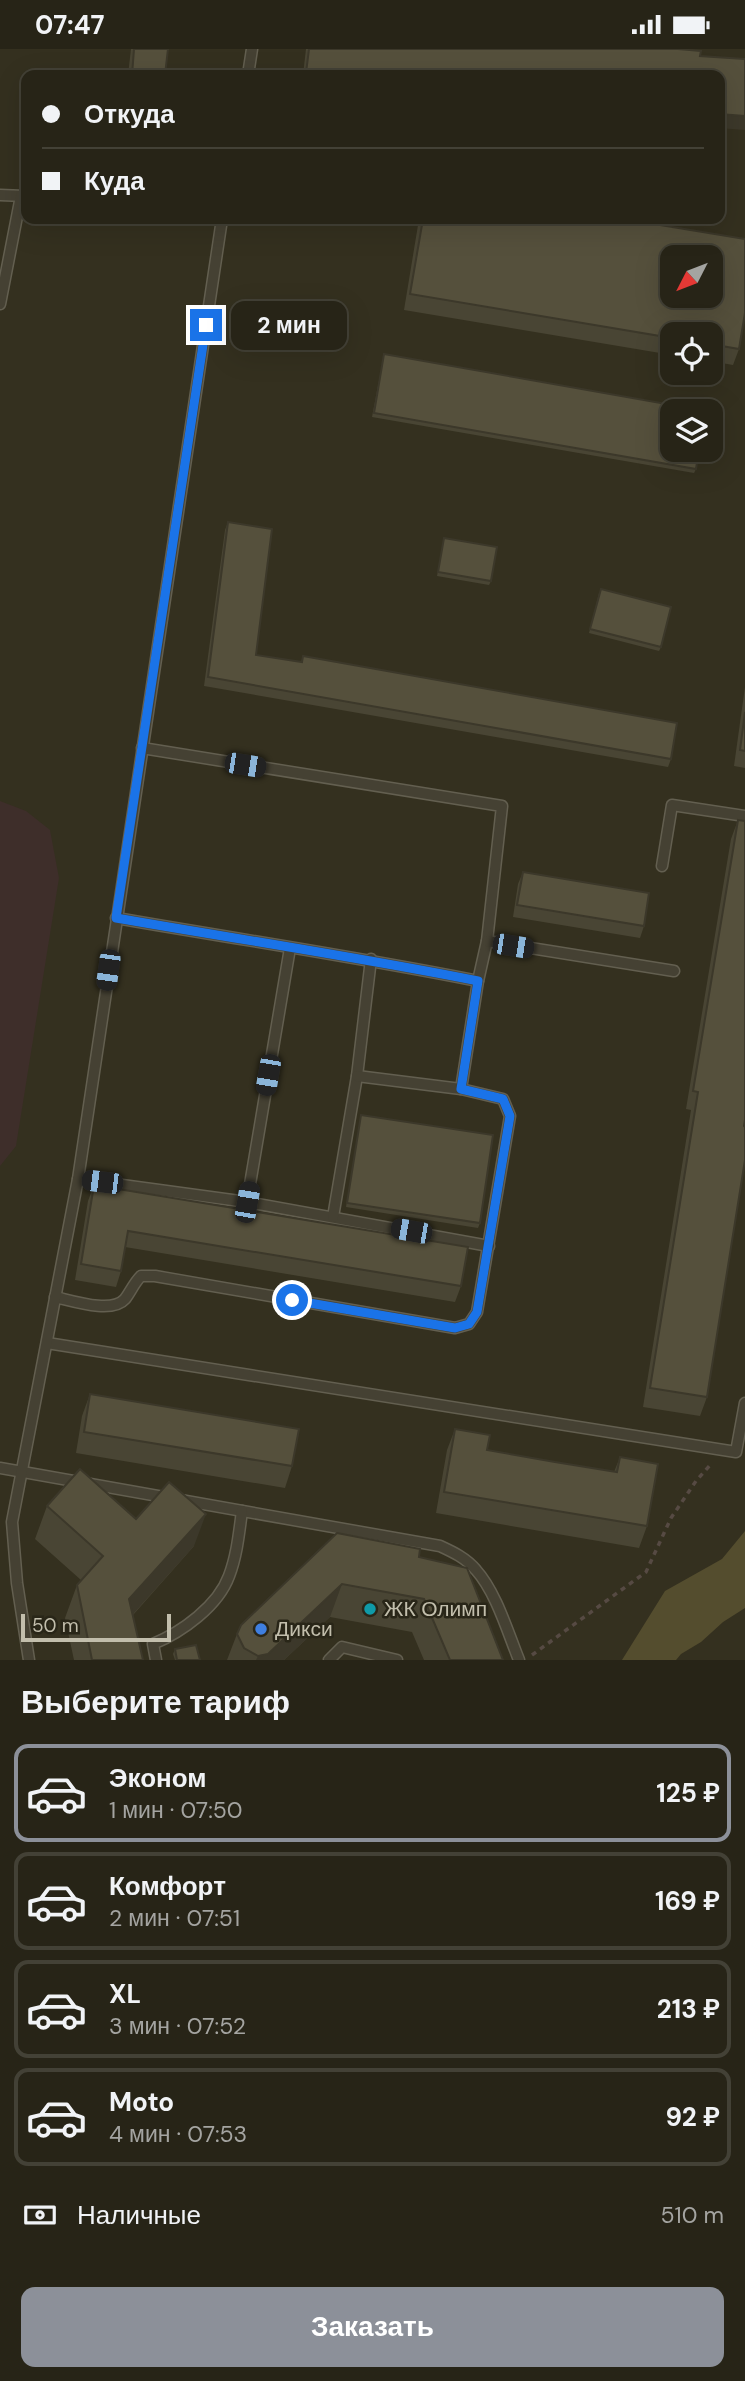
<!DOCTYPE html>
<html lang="ru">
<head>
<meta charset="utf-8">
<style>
  body { margin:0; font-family:"DM Sans",sans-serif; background:#2f2c20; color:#f1f3f6; height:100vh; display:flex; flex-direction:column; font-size:26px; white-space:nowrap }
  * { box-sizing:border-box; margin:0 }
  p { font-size:23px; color:#a4a4a1 }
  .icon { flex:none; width:38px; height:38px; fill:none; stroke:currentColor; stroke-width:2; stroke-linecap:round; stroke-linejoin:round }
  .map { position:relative; height:1611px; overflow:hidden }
  .drawer { display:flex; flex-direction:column; background:#272417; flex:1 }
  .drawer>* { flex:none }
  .hud { position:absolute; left:21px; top:21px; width:704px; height:154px; border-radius:14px; box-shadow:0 7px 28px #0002,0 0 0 2px #434136; display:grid; align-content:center; height:154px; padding:0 21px; background:#272417 }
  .needle { width:46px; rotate:228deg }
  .controls { position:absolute; left:660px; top:196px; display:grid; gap:14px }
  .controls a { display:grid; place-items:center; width:63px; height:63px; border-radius:14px; background:#272417; box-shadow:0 7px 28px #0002,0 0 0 2px #434136; font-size:35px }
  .scale { position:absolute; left:21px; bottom:18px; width:150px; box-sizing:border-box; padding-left:7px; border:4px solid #c2beac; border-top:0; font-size:19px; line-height:24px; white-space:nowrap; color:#c2beac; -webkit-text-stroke:5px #292618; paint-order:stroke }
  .end { position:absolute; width:32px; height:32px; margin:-16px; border:9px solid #1a73e8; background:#fff; box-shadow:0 0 0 4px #fff }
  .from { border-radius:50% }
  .bubble { position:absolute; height:49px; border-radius:14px; background:#272417; box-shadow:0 7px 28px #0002,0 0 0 2px #434136; font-size:23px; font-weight:700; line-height:49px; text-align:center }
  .car { position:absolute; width:21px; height:42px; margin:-21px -10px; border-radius:9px; box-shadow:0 0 5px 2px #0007; background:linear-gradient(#222 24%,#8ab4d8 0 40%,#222 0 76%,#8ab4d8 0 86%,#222 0) }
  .hud b { display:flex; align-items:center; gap:24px; height:66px; font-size:26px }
  .hud b+b { border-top:2px solid #434136 }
  .hud i { width:18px; height:18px; background:#f1f3f6 }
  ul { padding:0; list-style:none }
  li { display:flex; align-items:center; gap:21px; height:98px; margin:0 14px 10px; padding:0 7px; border:4px solid #434136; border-radius:14px }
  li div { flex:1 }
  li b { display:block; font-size:26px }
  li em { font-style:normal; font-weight:700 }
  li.selected { border-color:#8c9099 }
  li>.icon { width:63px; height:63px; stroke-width:1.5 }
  h2 { padding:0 21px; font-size:32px; line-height:84px }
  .pay { display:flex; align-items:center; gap:18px; height:77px; padding:0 21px; font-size:26px }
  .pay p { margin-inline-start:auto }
  .button { display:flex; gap:14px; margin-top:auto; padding:14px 21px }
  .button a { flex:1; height:80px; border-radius:14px; background:#8c9099; color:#fff; font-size:28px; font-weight:700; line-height:80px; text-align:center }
  .status { display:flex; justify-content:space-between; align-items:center; height:49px; padding:0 35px; background:#272417; direction:ltr }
  .status svg { height:19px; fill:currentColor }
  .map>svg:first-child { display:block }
  .green { fill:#3e2e2a }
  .water { fill:#544d2e }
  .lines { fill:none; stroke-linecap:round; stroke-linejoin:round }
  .lane-casing { stroke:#635f50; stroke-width:13 }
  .path { stroke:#564a43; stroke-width:3.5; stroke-dasharray:5 5; stroke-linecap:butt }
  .lane { stroke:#454133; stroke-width:10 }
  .wall { fill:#494534 }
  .shaded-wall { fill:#3c382a }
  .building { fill:#55503c; stroke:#3c382a; stroke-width:2; fill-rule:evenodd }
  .route { stroke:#1a73e8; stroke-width:9 }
  .culture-dot { fill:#0f9aa8; stroke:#292618; stroke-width:2.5 }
  .shop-dot { fill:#3f7fe0; stroke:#292618; stroke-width:2.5 }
  .labels { text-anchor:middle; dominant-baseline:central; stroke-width:5; stroke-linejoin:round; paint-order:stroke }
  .poi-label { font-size:21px; fill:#c2beac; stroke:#292618; text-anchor:start }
</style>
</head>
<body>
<div class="status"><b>07:47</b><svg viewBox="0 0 49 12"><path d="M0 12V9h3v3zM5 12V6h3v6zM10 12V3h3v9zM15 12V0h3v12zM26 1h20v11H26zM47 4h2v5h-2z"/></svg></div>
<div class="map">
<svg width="745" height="1611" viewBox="0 0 745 1611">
  <rect width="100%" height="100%" fill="#34301f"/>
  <path class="green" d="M 0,752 L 26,762 L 50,781 L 59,829 L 16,1097 L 0,1117 Z"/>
  <path class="water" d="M 745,1482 L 745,1559 L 723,1573 L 701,1593 L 681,1605 L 676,1611 L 622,1611 L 665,1542 L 722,1510 Z"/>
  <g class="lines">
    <g class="lane-casing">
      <g id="lane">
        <path d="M 248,26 L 252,0"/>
        <path d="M 0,146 L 25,147"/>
        <path d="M 0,255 L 21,147"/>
        <path d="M 142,699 L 502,757 L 487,892 L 478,932 L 461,1040"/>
        <path d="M 662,817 L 672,756 L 745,767"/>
        <path d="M 116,869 C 237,890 358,908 478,932"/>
        <path d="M 487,892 L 674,922"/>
        <path d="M 78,1130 L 247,1153 L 489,1197"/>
        <path d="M 247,1153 L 290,899"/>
        <path d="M 333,1168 L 357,1027 L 371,910"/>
        <path d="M 55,1248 C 73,1252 112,1265 125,1250 C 131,1242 134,1234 141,1227 L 155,1227 L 455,1279 L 469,1275 L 477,1263 L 510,1067 L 503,1050 L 461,1040 L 357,1027"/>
        <path d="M 47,1294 L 736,1403 L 745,1354"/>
        <path d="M 0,1419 L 440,1497 C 453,1503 466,1509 476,1521 C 496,1543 508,1584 519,1611"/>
        <path d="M 29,1611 L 17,1534 L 12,1473 L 78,1130 L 222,170"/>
        <path d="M 156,1611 L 153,1595 C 182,1583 218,1557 229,1527 C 237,1506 239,1484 242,1462"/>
        <path d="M 329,1611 L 342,1598 L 397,1611"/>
      </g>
    </g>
    <path class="path" d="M 532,1606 L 646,1523 L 671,1469 L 696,1432 L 712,1414"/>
    <use href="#lane" class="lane"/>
  </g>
  <g class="wall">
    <path d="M 131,0 L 168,0 L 165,26 L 128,26 Z"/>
    <path d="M 306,0 L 678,0 L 700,7 L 719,26 L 303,26 Z"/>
    <path d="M 419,170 L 624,170 L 739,300 L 733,316 L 710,312 L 710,285 L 672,285 L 672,306 L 404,261 Z"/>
    <path d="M 384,305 L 696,420 L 694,424 L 372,368 Z"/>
    <path d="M 228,473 L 256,606 L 301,613 L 303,607 L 671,710 L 668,718 L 204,637 L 225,481 Z"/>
    <path d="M 444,489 L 491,532 L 489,536 L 437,527 Z"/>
    <path d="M 599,544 L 661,598 L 659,602 L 589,584 Z"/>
    <path d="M 745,638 L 745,719 L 734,717 Z"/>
    <path d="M 738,771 L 707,1348 L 700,1367 L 643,1358 L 691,1061 L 686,1060 L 731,790 Z"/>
    <path d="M 523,823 L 644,877 L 640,889 L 513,868 L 518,835 Z"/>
    <path d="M 361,1066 L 480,1174 L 478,1179 L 346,1158 Z"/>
    <path d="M 94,1136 L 461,1237 L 455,1253 L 125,1198 L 121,1222 L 116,1238 L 75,1231 L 88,1152 Z"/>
    <path d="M 90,1345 L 292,1417 L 285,1439 L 76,1404 L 82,1367 Z"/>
    <path d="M 455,1380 L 487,1401 L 614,1423 L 620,1408 L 647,1477 L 639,1499 L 436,1464 L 447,1401 Z"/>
    <path d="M 47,1457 L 136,1470 L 194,1497 L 133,1566 L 143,1611 L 74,1611 L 65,1569 L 77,1536 L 81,1531 L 35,1490 Z"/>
    <path d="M 337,1484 L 419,1508 L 503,1611 L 424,1611 L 412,1583 L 330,1568 L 284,1611 L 227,1611 L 237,1585 Z"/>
    <path d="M 175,1600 L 200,1611 L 175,1611 L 173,1605 Z"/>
  </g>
  <g class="shaded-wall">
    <path d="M 719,65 L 745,67 L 745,81 L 719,79 Z"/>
    <path d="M 206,1465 L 194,1497 L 117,1583 L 129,1550 Z"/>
    <path d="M 342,1535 L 330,1568 L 284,1611 L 256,1611 L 258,1607 Z"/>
  </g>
  <g class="building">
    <path d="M 134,0 L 168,0 L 165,26 L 132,26 Z"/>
    <path d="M 309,0 L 678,0 L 701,2 L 700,7 L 745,10 L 745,67 L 719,65 L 719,26 L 324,26 L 306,24 Z"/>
    <path d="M 423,170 L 624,170 L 745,190 L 745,264 L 739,300 L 710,295 L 710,285 L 672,285 L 672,289 L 410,245 ZM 672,208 L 710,208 L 710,247 L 672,247 Z"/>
    <path d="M 384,305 L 706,362 L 672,362 L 672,401 L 699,401 L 696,420 L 374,364 Z"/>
    <path d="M 228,473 L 272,480 L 256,606 L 302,613 L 303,607 L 677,674 L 671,710 L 208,628 Z"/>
    <path d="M 444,489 L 497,498 L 491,532 L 438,523 Z"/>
    <path d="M 601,540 L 671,558 L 661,598 L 590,580 Z"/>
    <path d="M 745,663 L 745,702 L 740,701 Z"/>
    <path d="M 738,771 L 745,772 L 745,1071 L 744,1077 L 745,1078 L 745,1111 L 707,1348 L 650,1339 L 698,1043 L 693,1042 Z"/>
    <path d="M 523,823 L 649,844 L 644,877 L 517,856 Z"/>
    <path d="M 361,1066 L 493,1086 L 480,1174 L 347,1154 Z"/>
    <path d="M 94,1136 L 468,1198 L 461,1237 L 128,1182 L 121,1222 L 81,1215 Z"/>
    <path d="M 90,1345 L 299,1380 L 292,1417 L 84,1383 Z"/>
    <path d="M 455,1380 L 490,1386 L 487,1401 L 555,1413 L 617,1423 L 620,1408 L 658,1415 L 647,1477 L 444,1443 Z"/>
    <path d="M 80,1420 L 136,1470 L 169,1433 L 206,1465 L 129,1550 L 143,1611 L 92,1611 L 77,1536 L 103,1507 L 47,1457 Z"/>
    <path d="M 337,1484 L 420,1500 L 419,1508 L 467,1519 L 503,1611 L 450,1611 L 424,1550 L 342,1535 L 268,1605 L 258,1607 L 244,1599 L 237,1585 L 241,1576 Z"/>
    <path d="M 196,1596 L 200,1611 L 177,1611 L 175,1600 Z"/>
  </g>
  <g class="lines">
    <path class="route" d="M 206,276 L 116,869 C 237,890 358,908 478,932 L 461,1040 L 503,1050 L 510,1067 L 477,1263 L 469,1275 L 455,1279 L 292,1251"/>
  </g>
  <circle class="culture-dot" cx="370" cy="1560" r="7"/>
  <circle class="shop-dot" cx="261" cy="1580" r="7"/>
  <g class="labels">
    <g class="poi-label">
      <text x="384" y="1560">ЖК Олимп</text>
      <text x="275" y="1580">Дикси</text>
    </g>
  </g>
</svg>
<div class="controls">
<a><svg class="needle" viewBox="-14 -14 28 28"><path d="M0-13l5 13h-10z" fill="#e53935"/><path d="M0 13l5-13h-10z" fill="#a4a4a1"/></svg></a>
<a><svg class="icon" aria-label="locate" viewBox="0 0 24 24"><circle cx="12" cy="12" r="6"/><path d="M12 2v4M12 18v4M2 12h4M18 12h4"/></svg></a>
<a><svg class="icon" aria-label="layers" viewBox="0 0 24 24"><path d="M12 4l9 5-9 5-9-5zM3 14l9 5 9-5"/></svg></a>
</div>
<div class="scale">50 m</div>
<i class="end from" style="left:292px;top:1251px"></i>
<i class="end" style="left:206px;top:276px"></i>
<div class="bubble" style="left:231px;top:252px;width:116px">2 мин</div>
<i class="car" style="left:245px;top:716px;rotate:99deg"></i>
<i class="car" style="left:513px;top:897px;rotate:99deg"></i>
<i class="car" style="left:108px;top:921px;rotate:188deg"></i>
<i class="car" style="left:268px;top:1026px;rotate:190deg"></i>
<i class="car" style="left:102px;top:1133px;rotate:277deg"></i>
<i class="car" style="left:247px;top:1153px;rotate:10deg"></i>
<i class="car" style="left:411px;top:1182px;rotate:280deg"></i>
<div class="hud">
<b><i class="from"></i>Откуда</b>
<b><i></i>Куда</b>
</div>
</div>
<section class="drawer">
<h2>Выберите тариф</h2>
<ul>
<li class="selected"><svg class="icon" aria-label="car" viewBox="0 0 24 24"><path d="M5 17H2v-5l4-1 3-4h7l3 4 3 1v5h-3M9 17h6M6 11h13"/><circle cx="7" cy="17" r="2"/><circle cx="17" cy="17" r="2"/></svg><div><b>Эконом</b><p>1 мин · 07:50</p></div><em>125 ₽</em></li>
<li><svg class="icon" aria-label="car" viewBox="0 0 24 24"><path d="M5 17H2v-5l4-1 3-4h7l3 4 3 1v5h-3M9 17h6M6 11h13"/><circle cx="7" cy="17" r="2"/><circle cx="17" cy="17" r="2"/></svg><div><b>Комфорт</b><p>2 мин · 07:51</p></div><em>169 ₽</em></li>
<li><svg class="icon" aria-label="car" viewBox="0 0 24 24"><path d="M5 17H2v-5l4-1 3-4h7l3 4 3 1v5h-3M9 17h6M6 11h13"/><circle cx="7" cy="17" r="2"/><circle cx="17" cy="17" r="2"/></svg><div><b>XL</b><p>3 мин · 07:52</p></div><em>213 ₽</em></li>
<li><svg class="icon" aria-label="car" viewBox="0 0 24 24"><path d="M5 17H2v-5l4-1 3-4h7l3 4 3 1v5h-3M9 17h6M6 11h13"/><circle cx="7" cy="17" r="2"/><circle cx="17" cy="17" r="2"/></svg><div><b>Moto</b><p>4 мин · 07:53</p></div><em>92 ₽</em></li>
</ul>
<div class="pay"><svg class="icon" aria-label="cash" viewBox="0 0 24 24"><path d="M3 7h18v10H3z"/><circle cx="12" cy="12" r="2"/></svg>Наличные<p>510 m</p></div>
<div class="button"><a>Заказать</a></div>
</section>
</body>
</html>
